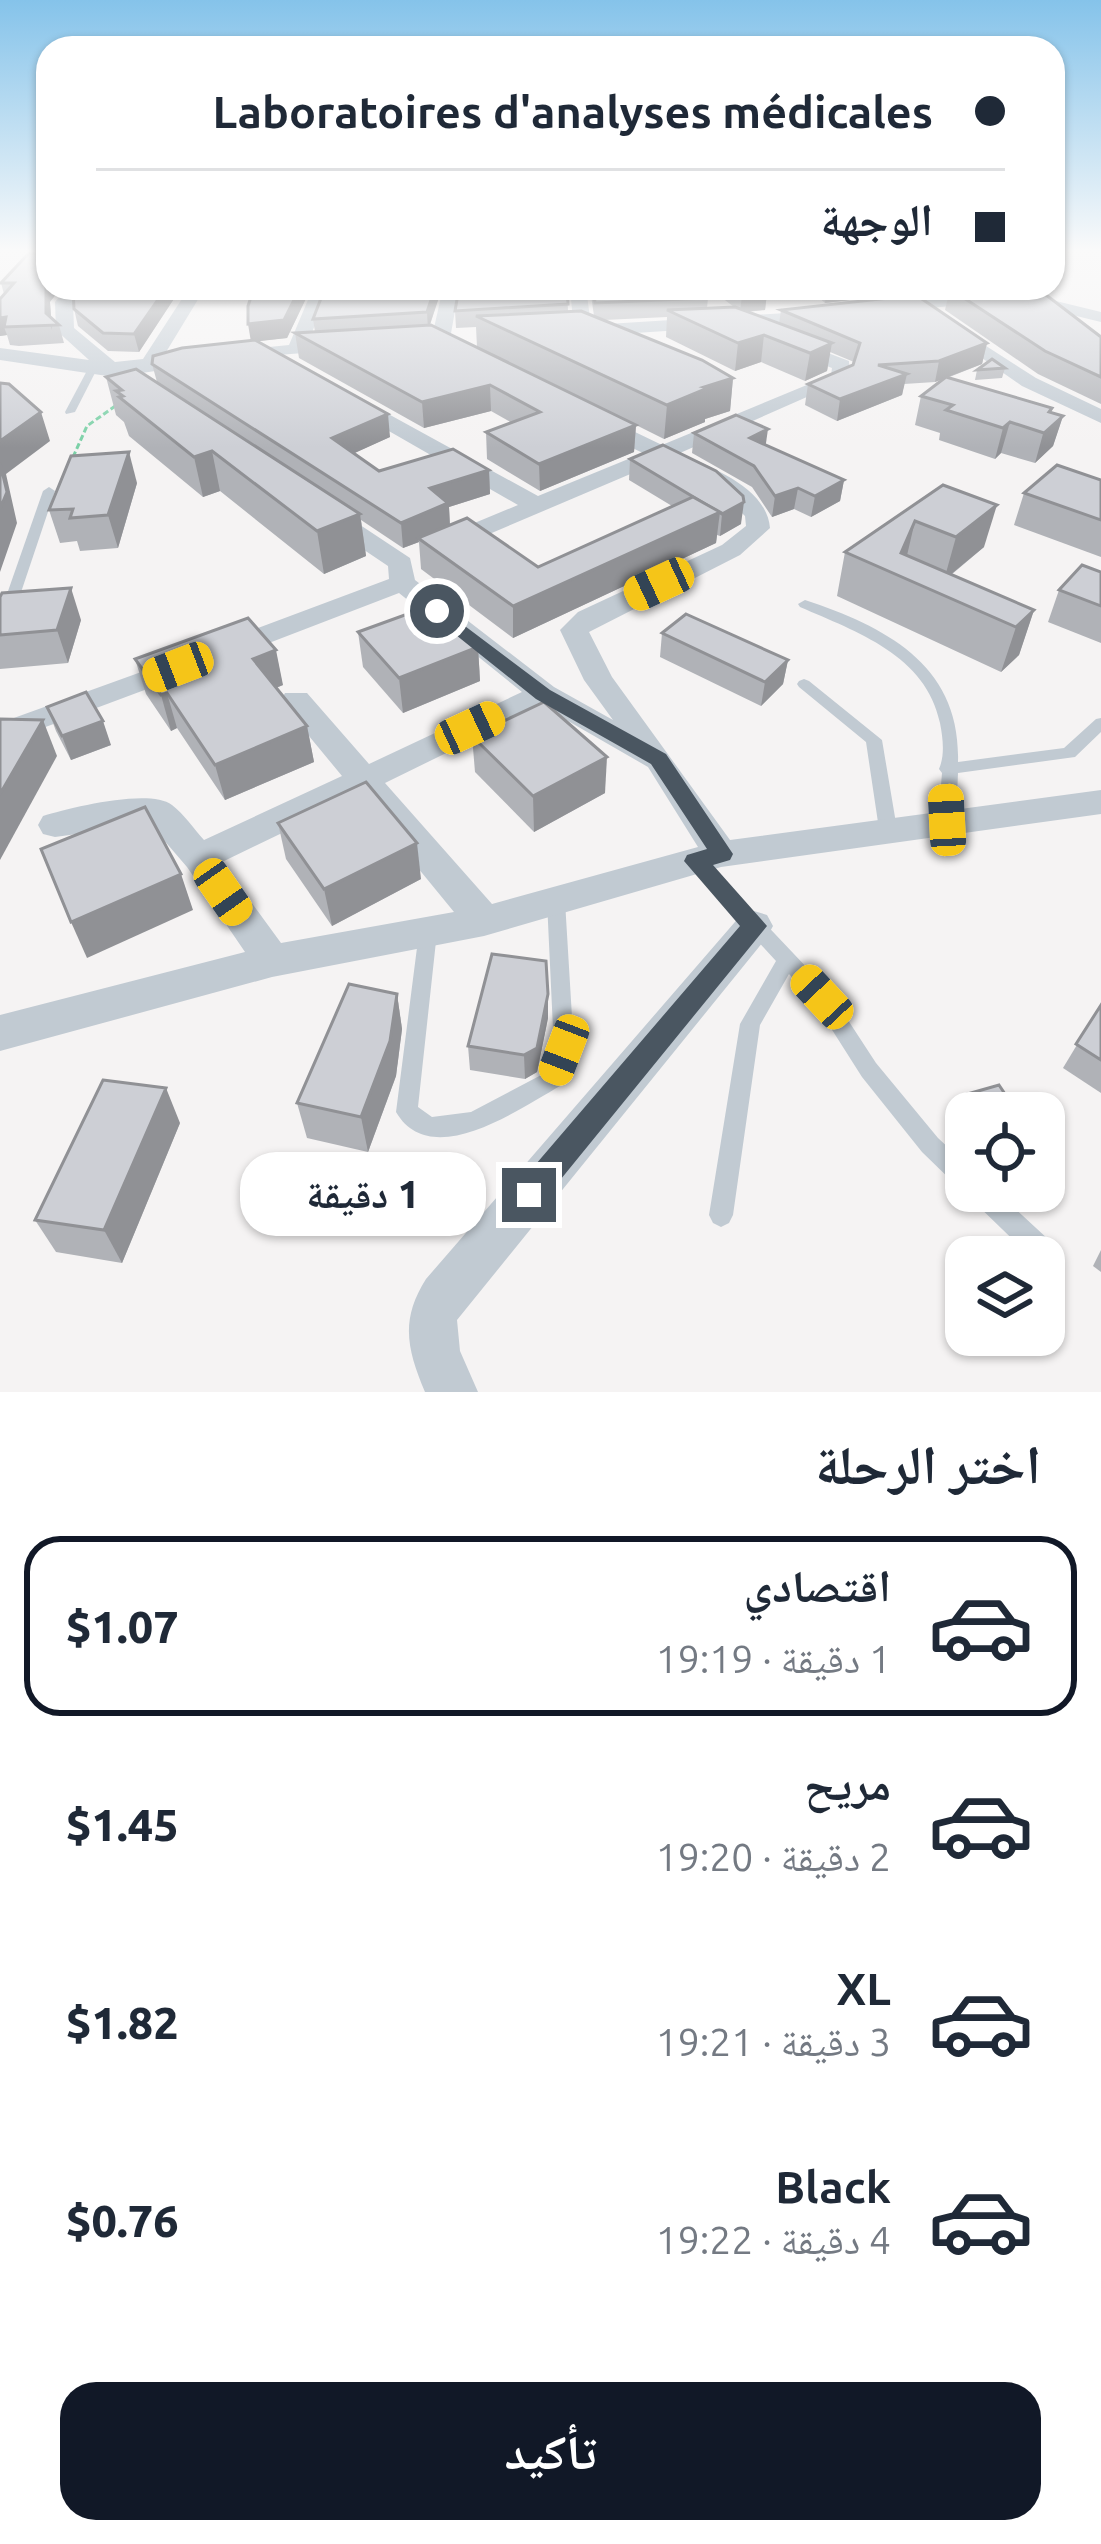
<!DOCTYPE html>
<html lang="ar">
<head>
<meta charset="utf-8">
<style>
  body { margin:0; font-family:Ubuntu,"Noto Naskh Arabic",sans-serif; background:#f2f2f3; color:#1f2937; direction:rtl; height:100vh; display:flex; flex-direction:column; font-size:45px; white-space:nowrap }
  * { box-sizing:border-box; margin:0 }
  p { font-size:39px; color:#747a83 }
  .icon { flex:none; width:66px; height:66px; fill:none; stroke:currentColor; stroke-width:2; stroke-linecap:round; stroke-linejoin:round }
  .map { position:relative; height:1392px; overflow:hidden; direction:ltr }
  .panel { display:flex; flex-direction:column; background:#fff; flex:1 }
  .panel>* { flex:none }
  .top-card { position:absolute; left:36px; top:36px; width:1029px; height:264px; border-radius:36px; box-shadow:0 3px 9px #0004; direction:rtl; display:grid; align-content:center; height:264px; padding:0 60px; background:#fff }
  .tools { position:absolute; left:945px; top:1092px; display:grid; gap:24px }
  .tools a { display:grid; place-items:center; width:120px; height:120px; border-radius:24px; background:#fff; box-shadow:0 3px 9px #0004; font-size:60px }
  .end { position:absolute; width:54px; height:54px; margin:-27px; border:15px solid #4a5661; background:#fff; box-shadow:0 0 0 6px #fff }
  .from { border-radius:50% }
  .bubble { position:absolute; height:84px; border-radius:36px; background:#fff; box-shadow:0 3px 9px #0004; font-size:39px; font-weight:800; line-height:84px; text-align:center; direction:rtl }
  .car { position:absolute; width:36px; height:72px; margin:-36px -18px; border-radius:15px; box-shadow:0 0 9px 3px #0007; background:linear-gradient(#f5c518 24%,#345 0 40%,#f5c518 0 76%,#345 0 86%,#f5c518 0) }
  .top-card b { display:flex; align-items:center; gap:42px; height:114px; font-size:45px }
  .top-card b+b { border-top:3px solid #e0e1e3 }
  .top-card i { width:30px; height:30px; background:#1f2937 }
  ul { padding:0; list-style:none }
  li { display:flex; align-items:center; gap:36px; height:180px; margin:0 24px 18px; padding:0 36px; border:6px solid transparent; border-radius:36px }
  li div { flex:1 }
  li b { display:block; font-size:45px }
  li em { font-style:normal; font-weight:800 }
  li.selected { border-color:#111827 }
  li>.icon { width:108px; height:108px; stroke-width:1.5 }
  h2 { padding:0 60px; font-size:54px; line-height:144px }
  .button { display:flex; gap:24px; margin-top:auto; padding:24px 60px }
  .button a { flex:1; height:138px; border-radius:36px; background:#111827; color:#fff; font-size:48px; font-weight:800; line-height:138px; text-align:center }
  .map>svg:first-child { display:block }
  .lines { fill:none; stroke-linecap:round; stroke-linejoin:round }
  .path { stroke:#7ad0a6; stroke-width:3; stroke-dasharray:6 3; stroke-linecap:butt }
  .service { fill:#c1cad2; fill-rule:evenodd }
  .minor { fill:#c1cad2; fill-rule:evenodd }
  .wall { fill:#b0b2b7 }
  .shaded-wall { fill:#909195 }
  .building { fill:#cdcfd5; stroke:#909195; stroke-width:3 }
  .route { fill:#4a5661 }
</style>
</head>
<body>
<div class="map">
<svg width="1101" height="1392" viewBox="0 0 1101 1392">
  <rect width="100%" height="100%" fill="#f5f3f3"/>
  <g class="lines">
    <path class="path" d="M 73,457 L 87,426 L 118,404"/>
    <g class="service">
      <path d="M 90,365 L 98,367 L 75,412 L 66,414 L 65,412 Z"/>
      <path d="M 49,487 L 55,491 L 7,634 L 0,638 L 0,614 L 43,491 Z"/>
      <path d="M 805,600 C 886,627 961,665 958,762 L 1064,748 L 1096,719 L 1101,718 L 1101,732 L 1075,757 L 958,773 L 956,820 L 954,824 L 942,824 L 939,809 L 942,773 L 939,769 C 945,755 943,739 940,723 C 926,655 857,632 800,607 L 798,604 Z"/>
      <path d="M 804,679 L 809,681 L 882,740 L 897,829 L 894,833 L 882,833 L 879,829 L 866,742 L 799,687 L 797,684 L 799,681 Z"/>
      <path d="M 695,854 L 701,856 L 829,991 L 876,1063 L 938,1138 L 966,1164 L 966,1190 L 958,1187 L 922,1152 L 862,1077 L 815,1003 L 789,974 L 760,1025 L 733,1215 L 729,1223 L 721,1227 L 713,1223 L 709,1215 L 740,1024 L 776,961 L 689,866 L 686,861 L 689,856 Z"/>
      <path d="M 556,894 L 562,896 L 565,901 L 574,1050 L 560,1086 C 519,1109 431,1172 396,1112 L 419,932 L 421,927 L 428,924 L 435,927 L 437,932 L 418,1107 L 432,1117 L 471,1112 L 545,1073 L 554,1050 L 547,901 L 550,896 Z"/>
      <path d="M 968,1191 L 996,1191 L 1062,1252 L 1065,1261 L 1062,1270 L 1053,1273 L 1044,1270 L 1044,1257 L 1031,1257 L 971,1199 Z"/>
    </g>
    <g class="minor">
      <path d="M 67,288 L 84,288 L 73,303 L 74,328 L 115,362 L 143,359 L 189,288 L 205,288 L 163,357 L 190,354 L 200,360 L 190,366 L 114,377 L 0,360 L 0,348 L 89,360 L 56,330 L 55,302 Z"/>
      <path d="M 313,288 L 329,288 L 308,343 L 340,342 L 340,350 L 231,359 L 231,351 L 289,345 Z"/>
      <path d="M 443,288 L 459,288 L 450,339 L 474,351 L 474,359 L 460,359 L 431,341 Z"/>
      <path d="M 570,288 L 586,288 L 591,325 L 818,311 L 827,316 L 818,321 L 605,335 L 605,342 L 598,344 L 574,331 Z"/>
      <path d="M 1011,290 L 1101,312 L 1101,322 L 1011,300 L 890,312 L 881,307 L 890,302 Z"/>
      <path d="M 955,326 L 1036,378 L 1101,409 L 1101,423 L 1022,386 L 949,335 L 946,331 Z"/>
      <path d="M 788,343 L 802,343 L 849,361 L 850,378 L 680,453 C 712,468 767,488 770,528 L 740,555 L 589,632 L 612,677 L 730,840 L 1101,790 L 1101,814 L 721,867 L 484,936 L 272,977 L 0,1051 L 0,1015 L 245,952 L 187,867 L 150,824 L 55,837 L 43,834 L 38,825 L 43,816 C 70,808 149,788 172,805 C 184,814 194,829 204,840 L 342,776 L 285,707 L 281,700 L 285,693 L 307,693 L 369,764 L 522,692 L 399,593 L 235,656 L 215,656 L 211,650 L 215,644 L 389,579 L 388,566 L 324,523 L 324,513 L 342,513 L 410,558 L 415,580 L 554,687 L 613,720 L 584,680 L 560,630 L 578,612 L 722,545 L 746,526 L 745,516 L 716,488 L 661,461 L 454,549 L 436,549 L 432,544 L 436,539 L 518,505 L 347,407 L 347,399 L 361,399 L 538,496 L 643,453 L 592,429 L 592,419 L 608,419 L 662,445 L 831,375 L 832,368 L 788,351 ZM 542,706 L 648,767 L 698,847 L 492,904 L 385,783 ZM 359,796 L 454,912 L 281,943 L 222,862 Z"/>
      <path d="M 180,658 L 195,667 L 190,673 L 0,744 L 0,723 Z"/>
      <path d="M 754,911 L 767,915 L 773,926 L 767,937 L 457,1320 L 460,1351 L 478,1392 L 425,1392 C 407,1349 400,1320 426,1279 L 741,915 Z"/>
    </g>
  </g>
  <g class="wall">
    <path d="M 29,253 L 50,302 L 51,318 L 59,325 L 64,343 L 19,346 L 10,345 L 7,335 L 0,336 L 0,299 L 4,294 L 1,283 Z"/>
    <path d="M 73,288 L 181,288 L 139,352 L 108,351 L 78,326 L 74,309 Z"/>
    <path d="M 254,288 L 311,288 L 287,338 L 257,341 L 390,437 L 354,453 L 379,471 L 489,470 L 490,494 L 449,507 L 450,525 L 538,567 L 672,506 L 629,480 L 630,459 L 741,524 L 720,536 L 717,535 L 716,543 L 513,638 L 421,569 L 419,542 L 403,548 L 361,520 L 366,556 L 324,574 L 220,491 L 203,497 L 129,436 L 124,422 L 116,415 L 106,377 L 157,382 L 152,364 L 251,340 Z"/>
    <path d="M 325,288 L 442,288 L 430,325 L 477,347 L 476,327 L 456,328 L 455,311 L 567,288 L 568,311 L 594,316 L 590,288 L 697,288 L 708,298 L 707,308 L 734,307 L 709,288 L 761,288 L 767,293 L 765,310 L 747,312 L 779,324 L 781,310 L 987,343 L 982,364 L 947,378 L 1052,408 L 1051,413 L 1063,416 L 1053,446 L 1035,463 L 1001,453 L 995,459 L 939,440 L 940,433 L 915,425 L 921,396 L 945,378 L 935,382 L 904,384 L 902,395 L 837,421 L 805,405 L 808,384 L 853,365 L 854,362 L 830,352 L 827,371 L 805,381 L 761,362 L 735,371 L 666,337 L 667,317 L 604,320 L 733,378 L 730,411 L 705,419 L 705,422 L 664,439 L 636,425 L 634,452 L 540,491 L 487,459 L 486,432 L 512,423 L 491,411 L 424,428 L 299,358 L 295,333 L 315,332 L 313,319 Z"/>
    <path d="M 808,288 L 853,288 L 850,300 L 825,303 Z"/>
    <path d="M 950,289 L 1101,337 L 1101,404 L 1038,374 L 945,310 Z"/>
    <path d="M 1005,368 L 1002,378 L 975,380 L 977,370 Z"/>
    <path d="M 694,433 L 766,445 L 844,480 L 840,501 L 811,517 L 794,509 L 772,517 L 752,487 L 692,453 Z"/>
    <path d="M 1101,480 L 1101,557 L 1014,525 L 1024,493 Z"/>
    <path d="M 137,483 L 118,548 L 80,551 L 77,541 L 60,543 L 49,510 Z"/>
    <path d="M 943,485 L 984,547 L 951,575 L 1034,610 L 1019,655 L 1001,672 L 837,596 L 845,552 Z"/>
    <path d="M 1101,572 L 1101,643 L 1048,622 L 1059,590 Z"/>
    <path d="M 81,620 L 68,663 L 0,669 L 0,635 Z"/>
    <path d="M 358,632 L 478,647 L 480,681 L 403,713 L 363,667 Z"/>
    <path d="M 662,633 L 788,660 L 783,684 L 761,706 L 660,657 Z"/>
    <path d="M 135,659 L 283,685 L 276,688 L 307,726 L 314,762 L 225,800 L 177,728 L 171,731 L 146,694 Z"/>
    <path d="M 47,707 L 111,745 L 71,760 L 56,731 Z"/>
    <path d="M 472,736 L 605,793 L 534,832 L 475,772 Z"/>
    <path d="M 278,823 L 421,879 L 332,926 L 286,859 Z"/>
    <path d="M 397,994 L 402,1029 L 396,1076 L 368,1152 L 307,1138 L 297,1103 Z"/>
    <path d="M 548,994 L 548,1018 L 537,1072 L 525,1079 L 470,1070 L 468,1046 Z"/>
    <path d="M 1101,1005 L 1101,1093 L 1063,1068 Z"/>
    <path d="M 964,1095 L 1016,1113 L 966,1113 L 966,1119 L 959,1107 Z"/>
    <path d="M 180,1123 L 122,1263 L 56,1252 L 35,1220 Z"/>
    <path d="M 1101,1250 L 1101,1272 L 1093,1266 Z"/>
  </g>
  <g class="shaded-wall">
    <path d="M 48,282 L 48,288 L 61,288 L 50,302 L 52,330 L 46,313 L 46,285 Z"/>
    <path d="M 166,288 L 181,288 L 139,352 L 134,334 Z"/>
    <path d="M 300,288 L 311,288 L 287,338 L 251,342 L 248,324 Z"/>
    <path d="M 435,288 L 442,288 L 428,330 L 427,312 Z"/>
    <path d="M 827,288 L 853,288 L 850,300 L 825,303 Z"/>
    <path d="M 767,293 L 765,310 L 740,312 L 742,295 Z"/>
    <path d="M 6,317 L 4,327 L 7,335 L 0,336 L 0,318 Z"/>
    <path d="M 764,335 L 761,362 L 735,371 L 738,343 Z"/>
    <path d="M 832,343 L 827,371 L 805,381 L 810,353 Z"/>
    <path d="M 987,343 L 982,364 L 935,382 L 939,361 Z"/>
    <path d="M 907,374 L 902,395 L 837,421 L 840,399 Z"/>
    <path d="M 733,378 L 730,411 L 705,419 L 705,422 L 664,439 L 667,405 L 704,387 Z"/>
    <path d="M 490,385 L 491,411 L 424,428 L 422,402 Z"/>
    <path d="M 1052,408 L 1045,432 L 1063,416 L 1053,446 L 1035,463 L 1049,412 Z"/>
    <path d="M 41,412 L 50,441 L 6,474 L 17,523 L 0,572 L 0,441 Z"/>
    <path d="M 388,414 L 390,437 L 335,462 L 332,438 Z"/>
    <path d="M 1010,422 L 1001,453 L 995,459 L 1003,428 Z"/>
    <path d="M 636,425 L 634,452 L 540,491 L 539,464 Z"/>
    <path d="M 768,429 L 765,450 L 750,438 Z"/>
    <path d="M 212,451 L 220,491 L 203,497 L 194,457 Z"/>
    <path d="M 129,452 L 137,483 L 118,548 L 108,515 Z"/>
    <path d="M 489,470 L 490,494 L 449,507 L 450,528 L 418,538 L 419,542 L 403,548 L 401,523 L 430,488 Z"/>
    <path d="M 844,480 L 840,501 L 811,517 L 815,496 Z"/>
    <path d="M 798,488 L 794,509 L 772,517 L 775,496 Z"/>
    <path d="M 744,502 L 741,524 L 720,536 L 722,514 Z"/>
    <path d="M 997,505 L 984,547 L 944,580 L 956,537 Z"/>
    <path d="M 720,512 L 716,543 L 513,638 L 513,606 Z"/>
    <path d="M 360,514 L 366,556 L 324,574 L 317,531 Z"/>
    <path d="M 915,521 L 905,564 L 901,553 Z"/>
    <path d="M 71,588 L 81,620 L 68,663 L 57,630 Z"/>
    <path d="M 1034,610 L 1019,655 L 1001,672 L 1016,627 Z"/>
    <path d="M 478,647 L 480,681 L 403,713 L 399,678 Z"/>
    <path d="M 276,650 L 283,685 L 260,694 L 253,659 Z"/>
    <path d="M 788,660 L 783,684 L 761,706 L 765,682 Z"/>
    <path d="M 167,693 L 177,728 L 171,731 L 161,695 Z"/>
    <path d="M 43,720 L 57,756 L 0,860 L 0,794 Z"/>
    <path d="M 103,721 L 111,745 L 71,760 L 62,736 Z"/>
    <path d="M 307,726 L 314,762 L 225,800 L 215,765 Z"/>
    <path d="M 607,757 L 605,793 L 534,832 L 533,796 Z"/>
    <path d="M 417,843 L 421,879 L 332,926 L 324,889 Z"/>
    <path d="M 181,874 L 193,910 L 87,958 L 71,922 Z"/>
    <path d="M 397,994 L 402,1029 L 396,1076 L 368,1152 L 361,1117 Z"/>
    <path d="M 548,994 L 548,1018 L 537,1072 L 525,1079 L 524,1055 Z"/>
    <path d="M 166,1088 L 180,1123 L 122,1263 L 104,1230 Z"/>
  </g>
  <g class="building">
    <path d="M 29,253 L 48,253 L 48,282 L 46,285 L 46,313 L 59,325 L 4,327 L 6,317 L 0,318 L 0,299 L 14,283 L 1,283 Z"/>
    <path d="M 73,288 L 166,288 L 134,334 L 103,333 L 74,309 Z"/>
    <path d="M 254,288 L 300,288 L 284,320 L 248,324 L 248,306 Z"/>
    <path d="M 325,288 L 435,288 L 427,312 L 313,319 Z"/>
    <path d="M 459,288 L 567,288 L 568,304 L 455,311 Z"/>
    <path d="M 593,288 L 697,288 L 708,298 L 595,303 Z"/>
    <path d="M 733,288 L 761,288 L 767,293 L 742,295 Z"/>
    <path d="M 962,288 L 1037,288 L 1101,337 L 1101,377 L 1045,351 L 950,289 Z"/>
    <path d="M 916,295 L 987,343 L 939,361 L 878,365 L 907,374 L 840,399 L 808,384 L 853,365 L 860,343 L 781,310 Z"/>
    <path d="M 735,307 L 832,343 L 810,353 L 764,335 L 738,343 L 667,310 Z"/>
    <path d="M 581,311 L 702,360 L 733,378 L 704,387 L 708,388 L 667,405 L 476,316 Z"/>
    <path d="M 431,325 L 636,425 L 539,464 L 486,432 L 540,412 L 490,385 L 422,402 L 295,333 Z"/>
    <path d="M 255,340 L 388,414 L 332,438 L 379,471 L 453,449 L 489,470 L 430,488 L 448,503 L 401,523 L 152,364 L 153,356 L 182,348 Z"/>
    <path d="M 992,359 L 1005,368 L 977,370 Z"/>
    <path d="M 136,369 L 360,514 L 317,531 L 212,451 L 194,457 L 119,397 L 123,396 L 116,391 L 122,390 L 106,377 Z"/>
    <path d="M 946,377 L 1052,408 L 1049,412 L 1063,416 L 1044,433 L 1010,422 L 1003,428 L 946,410 L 953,405 L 921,396 Z"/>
    <path d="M 0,383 L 9,384 L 41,412 L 0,441 Z"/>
    <path d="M 736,415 L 768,429 L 750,438 L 844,480 L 815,496 L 798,488 L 775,496 L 754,466 L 694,433 Z"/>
    <path d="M 663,445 L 716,471 L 743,496 L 744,502 L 722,514 L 630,459 Z"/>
    <path d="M 129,452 L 108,515 L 70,518 L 73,509 L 49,510 L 71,456 Z"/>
    <path d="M 0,463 L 7,492 L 0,509 Z"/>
    <path d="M 1057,465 L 1101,480 L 1101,520 L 1024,493 Z"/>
    <path d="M 943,485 L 997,505 L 956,537 L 915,521 L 901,553 L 1034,610 L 1016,627 L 845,552 Z"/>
    <path d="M 693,497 L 720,512 L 513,606 L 418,538 L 467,518 L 538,567 Z"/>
    <path d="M 1082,565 L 1101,572 L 1101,606 L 1059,590 Z"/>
    <path d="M 71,588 L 57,630 L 0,635 L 0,597 L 2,593 Z"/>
    <path d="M 435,604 L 478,647 L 399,678 L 358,632 Z"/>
    <path d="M 686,614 L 788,660 L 765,682 L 662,633 Z"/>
    <path d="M 248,618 L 276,650 L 253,659 L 307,726 L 215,765 L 167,693 L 161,695 L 135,659 Z"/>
    <path d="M 86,692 L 103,721 L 62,736 L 47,707 Z"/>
    <path d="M 544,702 L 607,757 L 533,796 L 472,736 Z"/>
    <path d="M 0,719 L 43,720 L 0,794 Z"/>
    <path d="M 366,782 L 417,843 L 324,889 L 278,823 Z"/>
    <path d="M 145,807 L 181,874 L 71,922 L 41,849 Z"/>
    <path d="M 492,954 L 546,961 L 548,994 L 537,1048 L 524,1055 L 468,1046 Z"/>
    <path d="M 349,984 L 397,994 L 390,1041 L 361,1117 L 297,1103 Z"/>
    <path d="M 1101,1005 L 1101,1060 L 1076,1044 Z"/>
    <path d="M 103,1080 L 166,1088 L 104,1230 L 35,1220 Z"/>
    <path d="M 999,1085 L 1017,1112 L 975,1113 L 964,1095 Z"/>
  </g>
  <linearGradient id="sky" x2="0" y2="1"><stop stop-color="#85c3ea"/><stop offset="0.56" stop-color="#fafafa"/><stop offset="1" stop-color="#fafafa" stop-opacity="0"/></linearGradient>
  <rect width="1101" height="448" fill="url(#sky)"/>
  <path class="route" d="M 437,605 L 550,690 L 666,754 L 733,854 L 730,860 L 713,865 L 767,926 L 539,1206 L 529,1210 L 518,1206 L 514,1195 L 518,1185 L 740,926 L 684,861 L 687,855 L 707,849 L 651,764 L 536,699 L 431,615 L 428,611 Z"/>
</svg>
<div class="tools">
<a><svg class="icon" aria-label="locate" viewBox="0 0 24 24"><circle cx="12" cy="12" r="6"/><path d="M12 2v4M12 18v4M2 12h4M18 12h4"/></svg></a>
<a><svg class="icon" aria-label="layers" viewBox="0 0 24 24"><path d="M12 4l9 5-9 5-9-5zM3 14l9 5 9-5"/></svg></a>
</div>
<i class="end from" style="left:437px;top:611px"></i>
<i class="end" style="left:529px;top:1195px"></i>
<div class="bubble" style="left:240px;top:1152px;width:246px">1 دقيقة</div>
<i class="car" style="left:659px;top:584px;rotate:245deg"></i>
<i class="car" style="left:178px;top:667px;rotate:249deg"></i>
<i class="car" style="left:470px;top:728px;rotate:65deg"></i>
<i class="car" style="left:947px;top:820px;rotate:357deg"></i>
<i class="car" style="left:223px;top:892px;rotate:145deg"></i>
<i class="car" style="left:822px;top:997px;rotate:317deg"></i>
<i class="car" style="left:564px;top:1050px;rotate:201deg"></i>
<div class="top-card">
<b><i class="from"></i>Laboratoires d'analyses médicales</b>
<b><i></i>الوجهة</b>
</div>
</div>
<section class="panel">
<h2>اختر الرحلة</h2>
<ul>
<li class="selected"><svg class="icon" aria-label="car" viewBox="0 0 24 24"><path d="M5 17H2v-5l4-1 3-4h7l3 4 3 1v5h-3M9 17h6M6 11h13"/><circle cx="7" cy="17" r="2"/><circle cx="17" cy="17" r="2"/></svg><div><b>اقتصادي</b><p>1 دقيقة · 19:19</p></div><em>$1.07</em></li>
<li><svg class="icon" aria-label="car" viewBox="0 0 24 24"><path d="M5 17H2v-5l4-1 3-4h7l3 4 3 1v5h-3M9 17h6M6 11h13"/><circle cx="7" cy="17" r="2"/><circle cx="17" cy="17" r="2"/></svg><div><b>مريح</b><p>2 دقيقة · 19:20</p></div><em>$1.45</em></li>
<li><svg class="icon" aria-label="car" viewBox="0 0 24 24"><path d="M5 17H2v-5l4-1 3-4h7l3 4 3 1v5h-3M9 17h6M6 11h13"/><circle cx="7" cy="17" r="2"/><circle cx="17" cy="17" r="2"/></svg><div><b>XL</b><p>3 دقيقة · 19:21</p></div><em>$1.82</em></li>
<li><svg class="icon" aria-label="car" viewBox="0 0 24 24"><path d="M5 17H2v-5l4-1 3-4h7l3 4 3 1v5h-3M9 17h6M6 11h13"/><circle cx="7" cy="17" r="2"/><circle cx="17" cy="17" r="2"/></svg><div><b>Black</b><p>4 دقيقة · 19:22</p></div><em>$0.76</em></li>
</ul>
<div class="button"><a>تأكيد</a></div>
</section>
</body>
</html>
